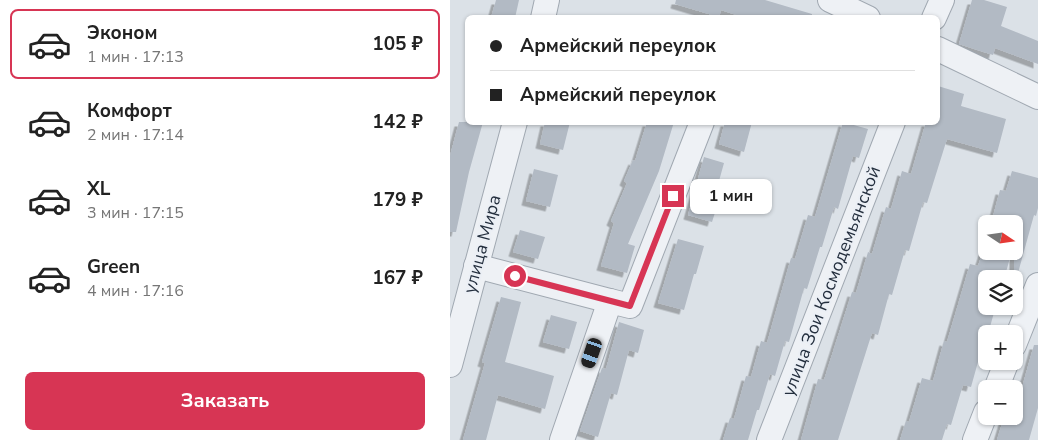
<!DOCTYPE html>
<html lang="ru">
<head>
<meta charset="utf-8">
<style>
  body { margin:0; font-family:"Nunito Sans",sans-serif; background:#f2f2f2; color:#222; height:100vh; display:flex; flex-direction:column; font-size:19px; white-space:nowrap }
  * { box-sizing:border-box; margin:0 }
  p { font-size:16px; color:#767676 }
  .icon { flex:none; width:28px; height:28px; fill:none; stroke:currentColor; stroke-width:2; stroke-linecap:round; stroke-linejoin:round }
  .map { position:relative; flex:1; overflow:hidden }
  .panel { display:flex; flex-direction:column; background:#fff; width:450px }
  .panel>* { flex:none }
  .guide { position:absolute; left:15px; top:15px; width:475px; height:110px; border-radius:8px; box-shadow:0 1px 4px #0004; display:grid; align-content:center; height:110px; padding:0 25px; background:#fff }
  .needle { width:32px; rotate:103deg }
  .tools { position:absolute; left:528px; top:215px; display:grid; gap:10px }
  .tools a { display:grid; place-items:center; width:45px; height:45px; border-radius:8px; background:#fff; box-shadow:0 1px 4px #0004; font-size:25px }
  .end { position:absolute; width:22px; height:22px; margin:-11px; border:6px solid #d73554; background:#fff; box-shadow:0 0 0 2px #fff }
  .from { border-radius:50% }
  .bubble { position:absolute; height:35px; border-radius:8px; background:#fff; box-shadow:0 1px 4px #0004; font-size:16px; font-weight:700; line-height:35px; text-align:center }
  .car { position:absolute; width:15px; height:30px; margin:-15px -8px; border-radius:6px; box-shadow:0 0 4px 1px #0007; background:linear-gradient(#222 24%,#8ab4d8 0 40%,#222 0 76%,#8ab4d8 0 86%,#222 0) }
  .guide b { display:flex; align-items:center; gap:18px; height:48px; font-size:19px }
  .guide b+b { border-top:1px solid #e0e0e0 }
  .guide i { width:12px; height:12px; background:#222 }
  ul { padding:9px 0 0; list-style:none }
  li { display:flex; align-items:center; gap:15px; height:70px; margin:0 10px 8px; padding:0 15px; border:2px solid transparent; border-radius:8px }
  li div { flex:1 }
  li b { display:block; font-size:19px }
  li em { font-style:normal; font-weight:700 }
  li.active { border-color:#d73554 }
  li>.icon { width:45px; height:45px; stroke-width:1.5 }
  .cta { display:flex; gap:10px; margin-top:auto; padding:10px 25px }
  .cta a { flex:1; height:58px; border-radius:8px; background:#d73554; color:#fff; font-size:20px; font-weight:700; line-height:58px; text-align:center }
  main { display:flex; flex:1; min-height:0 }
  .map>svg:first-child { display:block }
  .building { fill:#b2bac4; filter:url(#shadow) }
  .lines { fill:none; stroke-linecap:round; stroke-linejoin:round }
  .minor-casing { stroke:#a0a8b1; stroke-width:26 }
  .minor { stroke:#eef1f5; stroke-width:24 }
  .route { stroke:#d73554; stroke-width:6 }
  .labels { text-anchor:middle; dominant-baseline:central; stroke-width:4; stroke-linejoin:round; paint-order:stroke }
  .street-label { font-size:18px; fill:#242f3e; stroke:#ebeff5 }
</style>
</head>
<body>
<main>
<section class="panel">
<ul>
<li class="active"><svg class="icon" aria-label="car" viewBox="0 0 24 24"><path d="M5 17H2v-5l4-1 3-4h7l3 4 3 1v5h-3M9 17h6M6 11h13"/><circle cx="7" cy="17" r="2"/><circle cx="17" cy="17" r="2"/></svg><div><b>Эконом</b><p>1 мин · 17:13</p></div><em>105 ₽</em></li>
<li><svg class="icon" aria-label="car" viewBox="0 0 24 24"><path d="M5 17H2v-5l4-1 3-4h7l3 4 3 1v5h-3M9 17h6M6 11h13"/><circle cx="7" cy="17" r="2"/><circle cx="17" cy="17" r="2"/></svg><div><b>Комфорт</b><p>2 мин · 17:14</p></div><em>142 ₽</em></li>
<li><svg class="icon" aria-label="car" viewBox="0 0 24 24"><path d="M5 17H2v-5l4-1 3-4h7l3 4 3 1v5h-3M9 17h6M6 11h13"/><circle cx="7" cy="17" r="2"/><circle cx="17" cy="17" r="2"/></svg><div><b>XL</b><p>3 мин · 17:15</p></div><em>179 ₽</em></li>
<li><svg class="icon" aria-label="car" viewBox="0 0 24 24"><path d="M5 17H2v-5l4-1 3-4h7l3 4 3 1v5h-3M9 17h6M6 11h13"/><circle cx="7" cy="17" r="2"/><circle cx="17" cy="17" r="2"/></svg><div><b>Green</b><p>4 мин · 17:16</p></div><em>167 ₽</em></li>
</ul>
<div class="cta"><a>Заказать</a></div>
</section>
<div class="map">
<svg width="588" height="440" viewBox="0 0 588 440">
  <defs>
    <filter id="shadow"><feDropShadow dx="-4.5" dy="4.5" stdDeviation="0" flood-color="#0004"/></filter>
  </defs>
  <rect width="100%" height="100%" fill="#dbe1e7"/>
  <g class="building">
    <path d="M 46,0 L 69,0 L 65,18 L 41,18 Z"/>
    <path d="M 226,0 L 315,0 L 362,14 L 362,18 L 296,18 L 271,10 L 269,17 L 225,4 Z"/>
    <path d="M 522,0 L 534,0 L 557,7 L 551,26 L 588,41 L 588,64 L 545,48 L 543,55 L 509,44 Z"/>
    <path d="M 488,86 L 514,94 L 511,106 L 556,119 L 547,153 L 497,139 L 477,203 L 473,202 L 459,251 L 455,250 L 442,295 L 439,294 L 428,335 L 422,333 L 388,440 L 351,440 L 368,379 L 374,380 L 402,292 L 406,293 L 418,252 L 422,254 L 436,207 L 441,209 L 452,171 L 461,174 L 476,122 L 488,122 Z"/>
    <path d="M 9,122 L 33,122 L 19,172 L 6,232 L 0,232 L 0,156 Z"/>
    <path d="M 95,122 L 120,122 L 113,150 L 90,144 Z"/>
    <path d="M 197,122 L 224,122 L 209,171 L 178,244 L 185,246 L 177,273 L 151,266 L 164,223 L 161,221 L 177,183 L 174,181 L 183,160 L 185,161 Z"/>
    <path d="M 275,122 L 302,122 L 294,152 L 269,144 Z"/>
    <path d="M 393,122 L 418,129 L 409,158 L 403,156 L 388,209 L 384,207 L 372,247 L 370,247 L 357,289 L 354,288 L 339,342 L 335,341 L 325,376 L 320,374 L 309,410 L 307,410 L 298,440 L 273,440 L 280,418 L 284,419 L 296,376 L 301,377 L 311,341 L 317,343 L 341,258 L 345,259 L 358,215 L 365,217 Z"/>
    <path d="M 254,157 L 274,163 L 264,199 L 269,200 L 262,222 L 238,215 Z"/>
    <path d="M 84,169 L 108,175 L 100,207 L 76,201 Z"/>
    <path d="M 562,171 L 588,178 L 588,208 L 586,216 L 584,215 L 568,273 L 564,273 L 564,224 L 541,224 L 550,190 L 556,191 Z"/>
    <path d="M 70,230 L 95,237 L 88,259 L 63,252 Z"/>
    <path d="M 228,239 L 254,246 L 246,274 L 244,274 L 234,310 L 208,303 Z"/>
    <path d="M 533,251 L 562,251 L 554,279 L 536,279 L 536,306 L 545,309 L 538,334 L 536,334 L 535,345 L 533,344 L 521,387 L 513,385 L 501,425 L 497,424 L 492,440 L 450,440 L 456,421 L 459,422 L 472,378 L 483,381 L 494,341 L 497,342 L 520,264 L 528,266 Z"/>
    <path d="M 51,297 L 71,302 L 55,362 L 104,376 L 95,409 L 48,395 L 36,440 L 13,440 L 35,363 L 32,362 Z"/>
    <path d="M 101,315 L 127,322 L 119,349 L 93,342 Z"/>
    <path d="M 169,322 L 194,330 L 188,353 L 179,350 L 167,395 L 161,393 L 148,437 L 130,431 L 152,368 L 156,369 Z"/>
    <path d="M 584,345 L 588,345 L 588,408 L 579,440 L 547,440 L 554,417 L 562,419 L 564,416 Z"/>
  </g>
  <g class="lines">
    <g class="minor-casing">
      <g id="minor">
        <path d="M 380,0 L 418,18"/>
        <path d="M 93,18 L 97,0"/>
        <path d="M 484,18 L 492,0"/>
        <path d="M 488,49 L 588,97"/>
        <path d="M 26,266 L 160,301 L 112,440"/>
        <path d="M 160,301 L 180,306 L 252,122"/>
        <path d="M 564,345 L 588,285"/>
        <path d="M 0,365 L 65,122"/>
        <path d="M 546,389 L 557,361"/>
        <path d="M 319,440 L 443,122"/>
        <path d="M 525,440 L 536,412"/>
      </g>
    </g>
    <use href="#minor" class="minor"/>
  </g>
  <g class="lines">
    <path class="route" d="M 65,276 L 180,306 L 223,196"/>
  </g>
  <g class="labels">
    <g class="street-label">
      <text transform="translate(32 244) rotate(-75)">улица Мира</text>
      <text transform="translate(381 281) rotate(-69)">улица Зои Космодемьянской</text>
    </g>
  </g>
</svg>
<div class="tools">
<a><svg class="needle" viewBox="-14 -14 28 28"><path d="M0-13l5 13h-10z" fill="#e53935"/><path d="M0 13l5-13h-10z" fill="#767676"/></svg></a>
<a><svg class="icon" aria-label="layers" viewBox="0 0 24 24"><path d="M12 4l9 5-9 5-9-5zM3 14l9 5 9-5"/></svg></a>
<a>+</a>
<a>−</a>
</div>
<i class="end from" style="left:65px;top:276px"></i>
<i class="end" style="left:223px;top:196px"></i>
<div class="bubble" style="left:240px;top:179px;width:82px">1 мин</div>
<i class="car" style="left:142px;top:353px;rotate:199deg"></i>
<div class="guide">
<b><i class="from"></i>Армейский переулок</b>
<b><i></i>Армейский переулок</b>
</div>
</div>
</main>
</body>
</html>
